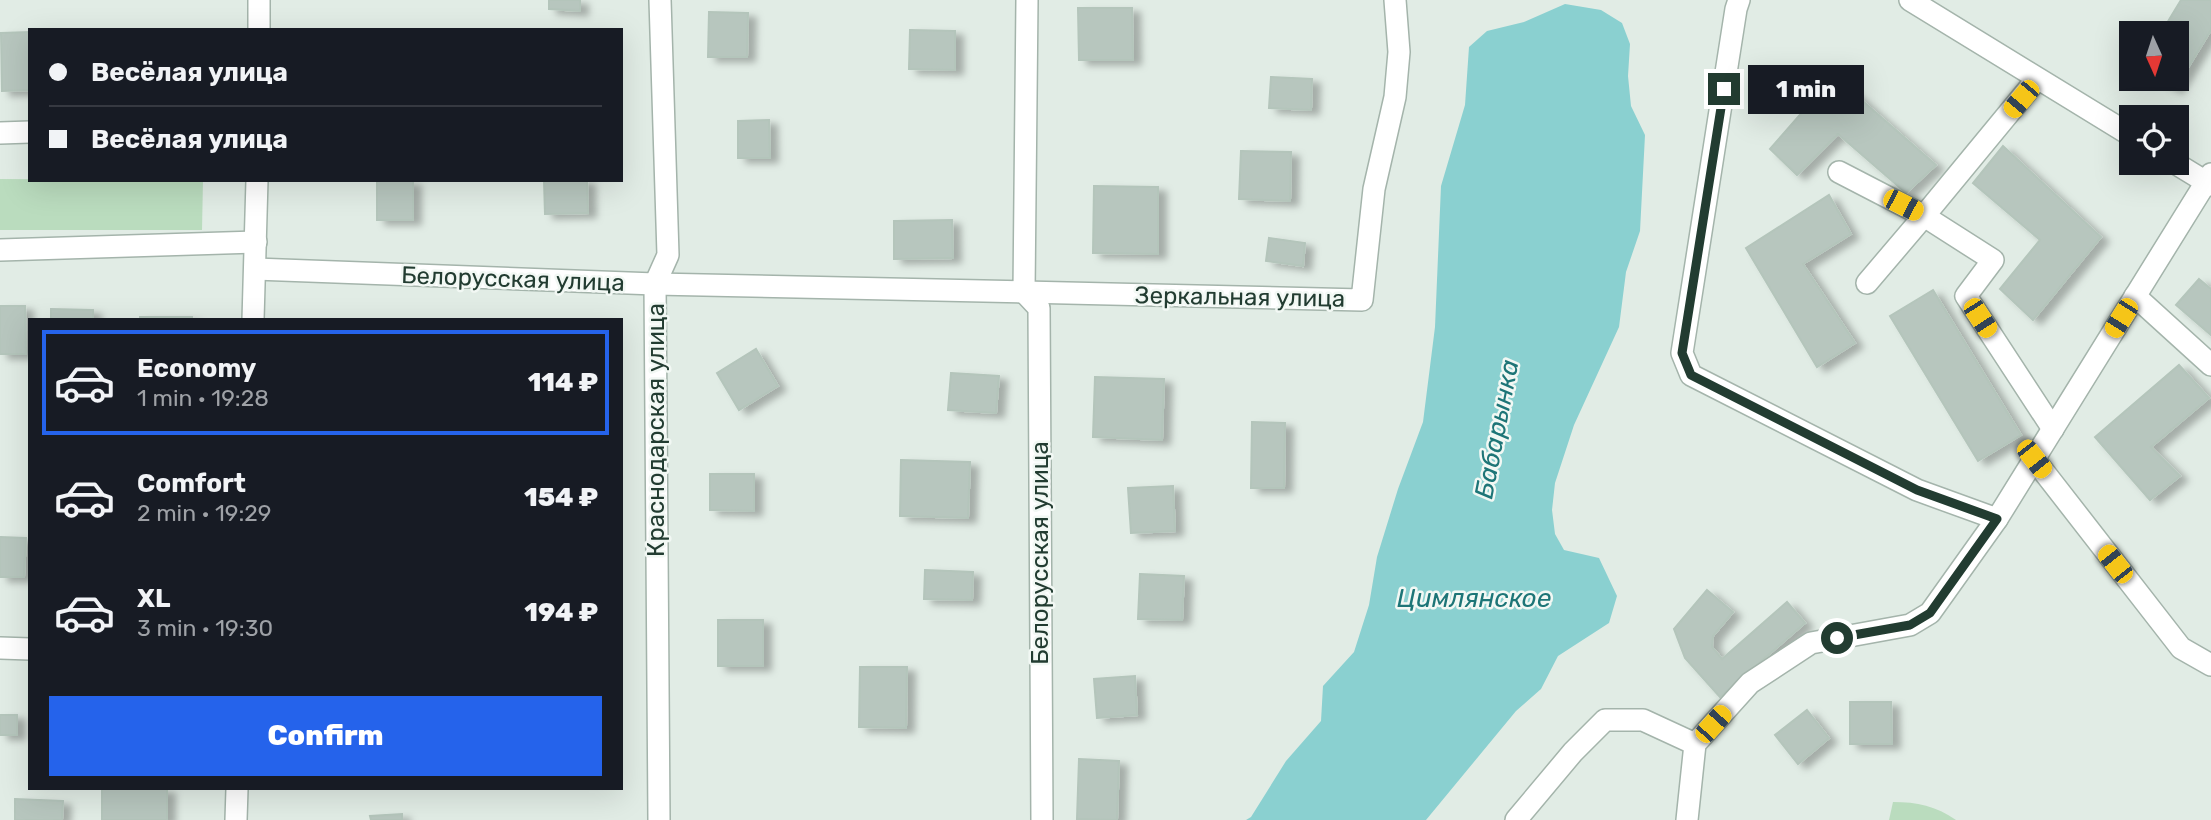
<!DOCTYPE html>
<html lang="en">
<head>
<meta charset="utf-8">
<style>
  body { margin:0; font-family:Rubik,sans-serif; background:#20242c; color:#f1f3f6; height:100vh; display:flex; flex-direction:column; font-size:26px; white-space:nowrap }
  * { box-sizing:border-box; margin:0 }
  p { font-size:23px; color:#9ea1a6 }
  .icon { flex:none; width:38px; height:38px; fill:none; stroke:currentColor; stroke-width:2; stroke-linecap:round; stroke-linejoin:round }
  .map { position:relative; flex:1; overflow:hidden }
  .details { position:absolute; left:28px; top:318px; width:595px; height:472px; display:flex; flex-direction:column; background:#171b24; border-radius:0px; box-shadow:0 7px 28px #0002 }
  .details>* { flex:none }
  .guide { position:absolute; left:28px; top:28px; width:595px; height:154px; border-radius:0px; box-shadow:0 7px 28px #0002; display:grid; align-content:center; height:154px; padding:0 21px; background:#171b24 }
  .needle { width:46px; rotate:177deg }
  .fabs { position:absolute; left:2119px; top:21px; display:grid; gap:14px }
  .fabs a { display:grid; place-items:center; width:70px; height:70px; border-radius:0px; background:#171b24; box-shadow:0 7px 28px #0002; font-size:35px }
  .end { position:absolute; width:32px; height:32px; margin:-16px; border:9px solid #223c31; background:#fff; box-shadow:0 0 0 4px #fff }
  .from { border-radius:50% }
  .bubble { position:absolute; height:49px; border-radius:0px; background:#171b24; box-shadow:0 7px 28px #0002; font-size:23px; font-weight:800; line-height:49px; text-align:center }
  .car { position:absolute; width:21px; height:42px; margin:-21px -10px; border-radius:9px; box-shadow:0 0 5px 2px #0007; background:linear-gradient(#f5c518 24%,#345 0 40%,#f5c518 0 76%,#345 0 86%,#f5c518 0) }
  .guide b { display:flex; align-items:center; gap:24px; height:66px; font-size:26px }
  .guide b+b { border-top:2px solid #363941 }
  .guide i { width:18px; height:18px; background:#f1f3f6 }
  ul { padding:12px 0 0; list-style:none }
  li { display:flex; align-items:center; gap:21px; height:105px; margin:0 14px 10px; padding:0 7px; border:4px solid transparent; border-radius:0px }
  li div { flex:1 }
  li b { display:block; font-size:26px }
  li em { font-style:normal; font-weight:800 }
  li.on { border-color:#2563eb }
  li>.icon { width:63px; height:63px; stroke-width:1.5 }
  .cta { display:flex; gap:14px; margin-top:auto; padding:14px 21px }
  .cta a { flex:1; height:80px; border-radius:0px; background:#2563eb; color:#fff; font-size:28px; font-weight:800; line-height:80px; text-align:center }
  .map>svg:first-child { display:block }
  .green { fill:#badcbe }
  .water { fill:#8ad0d0 }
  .building { fill:#b7c6be; stroke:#b4c5bb; stroke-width:2; filter:url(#shadow) }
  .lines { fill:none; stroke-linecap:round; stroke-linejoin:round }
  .minor-casing { stroke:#a4b4ab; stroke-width:24 }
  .minor { stroke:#fff; stroke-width:21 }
  .route { stroke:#223c31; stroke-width:9 }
  .labels { text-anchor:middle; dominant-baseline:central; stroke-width:5; stroke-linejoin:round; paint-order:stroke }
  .street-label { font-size:24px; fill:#223c31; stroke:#f2f8f4 }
  .water-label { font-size:26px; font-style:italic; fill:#1d7577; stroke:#f2f8f4 }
</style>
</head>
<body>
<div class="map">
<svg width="2211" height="820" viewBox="0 0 2211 820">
  <defs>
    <filter id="shadow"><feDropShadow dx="8" dy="4.5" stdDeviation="3.5" flood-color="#0004"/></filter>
  </defs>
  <rect width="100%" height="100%" fill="#e1ece5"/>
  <g class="green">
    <path d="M 0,179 L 203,180 L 202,230 L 0,230 Z"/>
    <path d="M 1893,802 C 1917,802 1936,806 1956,820 L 1889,820 Z"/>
  </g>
  <path class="water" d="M 1565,4 L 1601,10 L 1622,23 L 1630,44 L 1628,76 L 1631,106 L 1645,135 L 1640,231 L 1626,272 L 1619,327 L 1574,425 L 1555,483 L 1552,510 L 1555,534 L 1564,550 L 1599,558 L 1617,596 L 1609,623 L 1558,656 L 1541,689 L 1516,711 L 1426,820 L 1246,820 L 1251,817 L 1286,761 L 1321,721 L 1323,686 L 1354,652 L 1369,605 L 1377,557 L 1398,489 L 1423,422 L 1435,327 L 1441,186 L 1465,105 L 1469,47 L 1487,31 L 1524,22 Z"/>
  <g class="building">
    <path d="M 549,0 L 580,0 L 580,11 L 549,9 Z"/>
    <path d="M 2181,0 L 2211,0 L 2211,30 L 2175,89 L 2157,79 L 2177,79 L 2177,33 L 2161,33 Z"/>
    <path d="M 1078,8 L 1132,8 L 1133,60 L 1079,60 Z"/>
    <path d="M 709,12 L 748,13 L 747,57 L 708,57 Z"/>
    <path d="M 910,30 L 955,31 L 955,70 L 909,69 Z"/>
    <path d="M 30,32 L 30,90 L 2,91 L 1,33 Z"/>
    <path d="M 1834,76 L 1936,165 L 1906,193 L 1838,134 L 1797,175 L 1770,149 Z"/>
    <path d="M 1271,77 L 1312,79 L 1311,110 L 1269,108 Z"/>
    <path d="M 769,120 L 770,158 L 738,158 L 738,121 Z"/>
    <path d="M 2003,146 L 2101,237 L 2033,320 L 2000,289 L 2040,240 L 1973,183 Z"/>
    <path d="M 1241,151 L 1291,152 L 1290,201 L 1239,199 Z"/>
    <path d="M 544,180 L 587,180 L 588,213 L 545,214 Z"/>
    <rect x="377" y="181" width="36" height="39"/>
    <path d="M 1094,186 L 1158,187 L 1158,254 L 1093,253 Z"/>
    <path d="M 1829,195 L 1851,234 L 1803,264 L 1855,343 L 1817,367 L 1746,248 Z"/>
    <path d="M 952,220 L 953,258 L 894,259 L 894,221 Z"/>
    <path d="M 1269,238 L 1305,243 L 1303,266 L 1266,261 Z"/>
    <path d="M 2199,279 L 2211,289 L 2211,335 L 2176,305 Z"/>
    <path d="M 1933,290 L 2021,435 L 1978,461 L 1890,316 Z"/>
    <path d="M 0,306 L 25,306 L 26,354 L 0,354 Z"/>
    <path d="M 51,309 L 93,310 L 93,320 L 51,320 Z"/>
    <rect x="140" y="317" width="52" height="3"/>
    <path d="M 756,349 L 778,386 L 739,410 L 717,373 Z"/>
    <path d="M 2179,365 L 2209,398 L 2151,447 L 2180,476 L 2150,500 L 2095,437 Z"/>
    <path d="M 951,373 L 999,376 L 996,413 L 948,410 Z"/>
    <path d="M 1095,377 L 1164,379 L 1162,440 L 1093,437 Z"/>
    <path d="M 1252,422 L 1285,423 L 1284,488 L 1251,488 Z"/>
    <path d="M 901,460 L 970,462 L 968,518 L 900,516 Z"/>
    <path d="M 710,474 L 754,474 L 754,511 L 710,510 Z"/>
    <path d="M 1173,486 L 1175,531 L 1131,533 L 1128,488 Z"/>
    <path d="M 0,537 L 26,538 L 24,577 L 0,577 Z"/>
    <path d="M 925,570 L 973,572 L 972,600 L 924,599 Z"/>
    <path d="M 1140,574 L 1184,576 L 1182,620 L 1138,619 Z"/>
    <path d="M 1707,590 L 1733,612 L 1713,636 L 1712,647 L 1722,659 L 1787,602 L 1805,623 L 1720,697 L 1685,658 L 1674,629 Z"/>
    <rect x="718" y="620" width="45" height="46"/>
    <path d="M 860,667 L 907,667 L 906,728 L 859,727 Z"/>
    <path d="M 1135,676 L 1137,715 L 1097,718 L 1094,679 Z"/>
    <path d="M 1850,702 L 1891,702 L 1892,744 L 1850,744 Z"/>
    <path d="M 1807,710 L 1829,738 L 1798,764 L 1775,735 Z"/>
    <rect x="0" y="715" width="17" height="20"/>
    <path d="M 1079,759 L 1119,761 L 1117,820 L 1077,819 Z"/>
    <rect x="102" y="789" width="65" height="31"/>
    <path d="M 15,799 L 63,801 L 62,820 L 15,820 Z"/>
    <path d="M 402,814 L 402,820 L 371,820 L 370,816 Z"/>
  </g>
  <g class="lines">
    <g class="minor-casing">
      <g id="minor">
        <path d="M 1910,0 L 2132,136"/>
        <path d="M 259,30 L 259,0"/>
        <path d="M 0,133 L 30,132"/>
        <path d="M 2175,163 L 2211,185"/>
        <path d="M 1839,172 L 1924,216 L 2037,79"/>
        <path d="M 0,250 L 256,242"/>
        <path d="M 255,269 L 655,284 L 1024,292 L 1027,0"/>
        <path d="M 1867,283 L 1924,216 L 1993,260 L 1966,296 L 2053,429"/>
        <path d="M 1024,292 L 1362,300 L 1374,189 L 1395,97 L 1399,52 L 1395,0"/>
        <path d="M 1024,292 L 1039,308 L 1042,820"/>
        <path d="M 2135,296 L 2211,365"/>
        <path d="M 253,320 L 257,180"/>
        <path d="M 2034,459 L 2181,648 L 2211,665"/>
        <path d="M 1997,519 L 2211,174"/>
        <path d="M 0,648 L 30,649"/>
        <path d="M 236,820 L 237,789"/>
        <path d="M 659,820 L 655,284 L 668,255 L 660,0"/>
        <path d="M 1516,820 L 1573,752 L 1605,720 L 1643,720 L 1695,744"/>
        <path d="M 1687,820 L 1695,744 L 1750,683 L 1811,643 L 1910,625 L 1930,613 L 1997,519 L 1917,490 L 1691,375 L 1682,353 L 1736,9 L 1739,0"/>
      </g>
    </g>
    <use href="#minor" class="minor"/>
  </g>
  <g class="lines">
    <path class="route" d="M 1724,89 L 1682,353 L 1691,375 L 1917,490 L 1997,519 L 1930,613 L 1910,625 L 1837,638"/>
  </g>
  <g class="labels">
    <g class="street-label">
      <text transform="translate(513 279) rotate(2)">Белорусская улица</text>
      <text transform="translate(1240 297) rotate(1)">Зеркальная улица</text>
      <text transform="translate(656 430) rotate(-90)">Краснодарская улица</text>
      <text transform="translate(1040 553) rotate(-90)">Белорусская улица</text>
    </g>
    <g class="water-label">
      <text transform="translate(1497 429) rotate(-79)">Бабарынка</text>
      <text x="1474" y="598">Цимлянское</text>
    </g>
  </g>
</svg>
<div class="fabs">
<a><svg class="needle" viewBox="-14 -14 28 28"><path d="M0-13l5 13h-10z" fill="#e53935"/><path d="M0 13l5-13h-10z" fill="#9ea1a6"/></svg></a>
<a><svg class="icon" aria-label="locate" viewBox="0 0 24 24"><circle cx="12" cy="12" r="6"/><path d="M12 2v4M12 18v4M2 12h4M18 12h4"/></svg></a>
</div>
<i class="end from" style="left:1837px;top:638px"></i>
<i class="end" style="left:1724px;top:89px"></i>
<div class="bubble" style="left:1748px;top:65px;width:116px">1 min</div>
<i class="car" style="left:2021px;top:99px;rotate:220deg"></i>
<i class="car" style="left:1903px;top:205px;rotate:117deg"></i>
<i class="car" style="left:1980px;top:318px;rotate:147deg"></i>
<i class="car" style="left:2121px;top:318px;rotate:212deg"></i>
<i class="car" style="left:2034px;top:459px;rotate:142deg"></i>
<i class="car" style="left:2115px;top:564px;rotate:322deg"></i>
<i class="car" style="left:1713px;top:724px;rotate:42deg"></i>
<div class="guide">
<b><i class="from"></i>Весёлая улица</b>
<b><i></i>Весёлая улица</b>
</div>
<section class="details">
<ul>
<li class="on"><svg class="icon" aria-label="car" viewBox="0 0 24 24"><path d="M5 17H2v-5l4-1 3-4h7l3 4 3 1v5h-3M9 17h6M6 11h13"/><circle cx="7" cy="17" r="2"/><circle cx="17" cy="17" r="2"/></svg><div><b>Economy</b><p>1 min · 19:28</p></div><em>114 ₽</em></li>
<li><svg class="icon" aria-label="car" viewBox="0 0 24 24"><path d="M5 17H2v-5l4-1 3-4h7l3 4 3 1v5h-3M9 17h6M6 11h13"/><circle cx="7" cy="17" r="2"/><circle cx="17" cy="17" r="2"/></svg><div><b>Comfort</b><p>2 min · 19:29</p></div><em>154 ₽</em></li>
<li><svg class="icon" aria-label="car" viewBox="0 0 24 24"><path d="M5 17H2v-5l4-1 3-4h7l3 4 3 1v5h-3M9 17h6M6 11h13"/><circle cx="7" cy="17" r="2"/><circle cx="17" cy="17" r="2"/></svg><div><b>XL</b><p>3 min · 19:30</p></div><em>194 ₽</em></li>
</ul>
<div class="cta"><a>Confirm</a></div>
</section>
</div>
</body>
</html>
